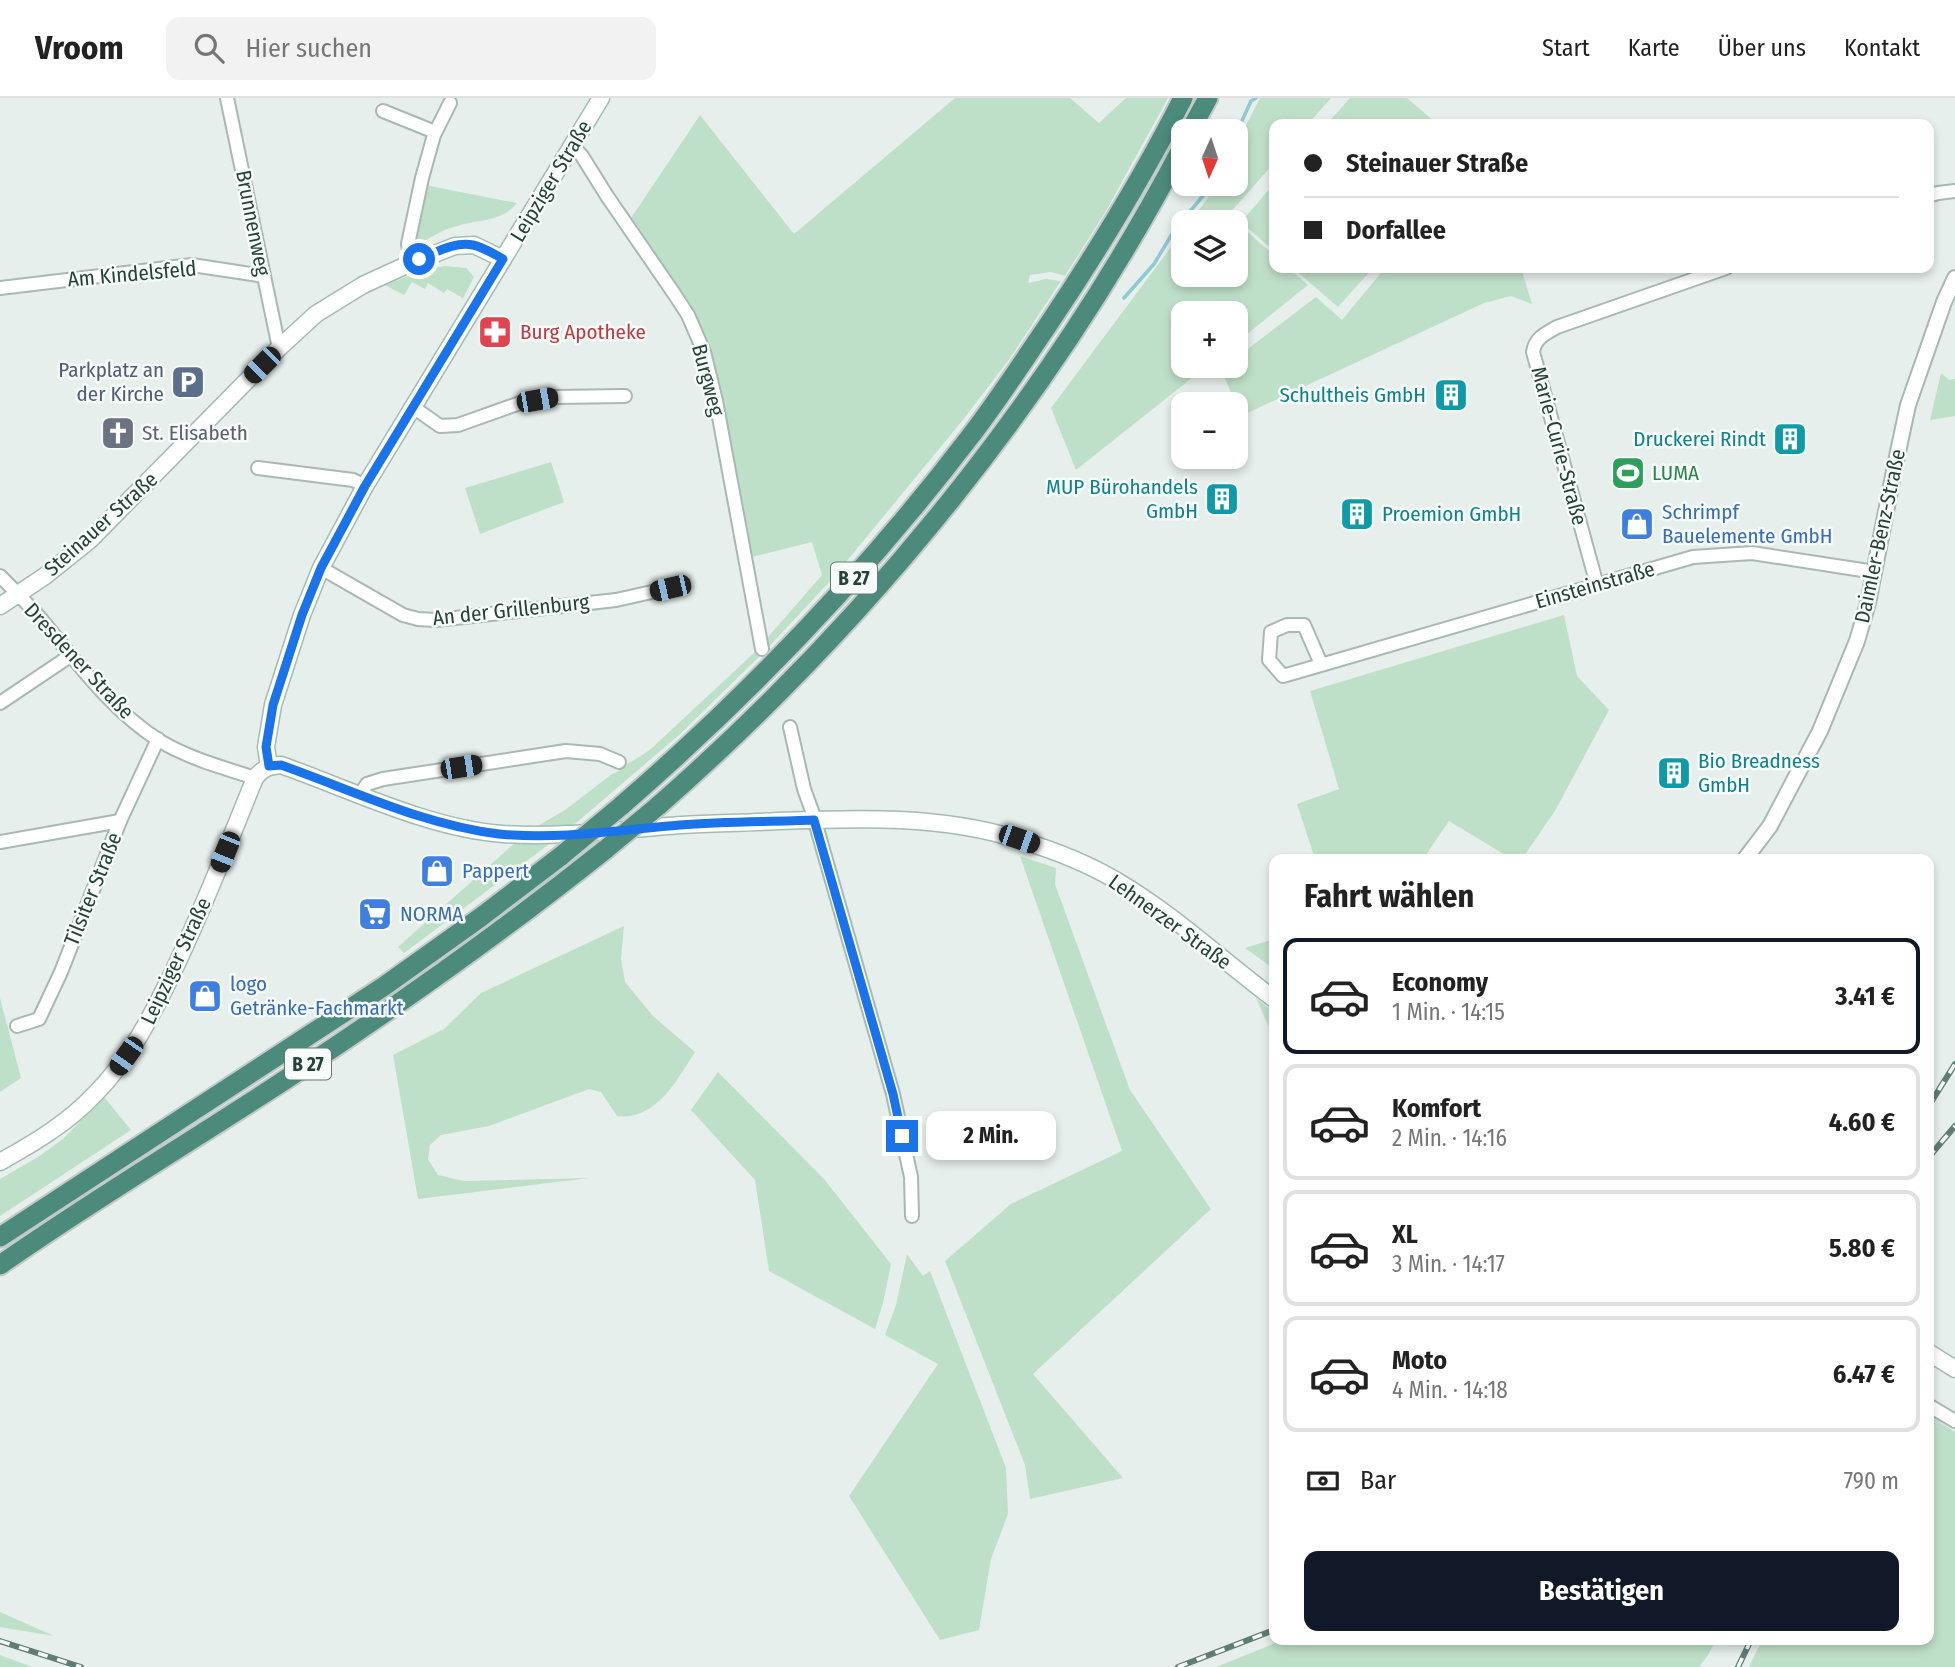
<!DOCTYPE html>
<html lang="de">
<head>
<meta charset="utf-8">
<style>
  body { margin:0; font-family:"Fira Sans Condensed",sans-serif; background:#f2f2f2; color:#222; height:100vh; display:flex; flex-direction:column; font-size:26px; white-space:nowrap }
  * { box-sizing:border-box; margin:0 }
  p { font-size:23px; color:#767676 }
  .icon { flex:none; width:38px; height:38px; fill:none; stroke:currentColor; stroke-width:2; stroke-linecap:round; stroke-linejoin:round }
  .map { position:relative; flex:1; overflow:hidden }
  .side { position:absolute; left:1269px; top:756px; width:665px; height:791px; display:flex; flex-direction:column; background:#fff; border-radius:14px; box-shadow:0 4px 10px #0003 }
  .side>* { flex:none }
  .top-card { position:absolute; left:1269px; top:21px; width:665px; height:154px; border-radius:14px; box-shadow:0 4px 10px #0003; display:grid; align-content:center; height:154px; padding:0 35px; background:#fff }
  .needle { width:46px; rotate:183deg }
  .fabs { position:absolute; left:1171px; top:21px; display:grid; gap:14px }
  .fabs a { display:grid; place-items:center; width:77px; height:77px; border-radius:14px; background:#fff; box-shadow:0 4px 10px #0003; font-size:35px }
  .end { position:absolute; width:32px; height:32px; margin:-16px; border:9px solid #1a73e8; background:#fff; box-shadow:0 0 0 4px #fff }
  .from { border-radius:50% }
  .bubble { position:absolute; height:49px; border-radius:14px; background:#fff; box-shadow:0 4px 10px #0003; font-size:23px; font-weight:700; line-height:49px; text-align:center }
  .car { position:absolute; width:21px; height:42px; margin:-21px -10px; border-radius:9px; box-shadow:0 0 5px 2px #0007; background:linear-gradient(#222 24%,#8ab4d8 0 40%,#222 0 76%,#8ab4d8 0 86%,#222 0) }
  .top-card b { display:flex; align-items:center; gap:24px; height:66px; font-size:26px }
  .top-card b+b { border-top:2px solid #e0e0e0 }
  .top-card i { width:18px; height:18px; background:#222 }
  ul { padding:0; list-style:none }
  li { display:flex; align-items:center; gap:21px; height:116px; margin:0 14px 10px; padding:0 21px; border:4px solid #e0e0e0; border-radius:14px }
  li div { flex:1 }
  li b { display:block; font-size:26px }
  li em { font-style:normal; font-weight:700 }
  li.active { border-color:#111827 }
  li>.icon { width:63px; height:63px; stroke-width:1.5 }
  h2 { padding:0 35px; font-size:32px; line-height:84px }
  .pay { display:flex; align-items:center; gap:18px; height:77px; padding:0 35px; font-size:26px }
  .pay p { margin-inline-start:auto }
  .primary-button { display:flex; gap:14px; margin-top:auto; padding:14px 35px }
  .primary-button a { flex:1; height:80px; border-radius:14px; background:#111827; color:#fff; font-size:28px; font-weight:700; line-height:80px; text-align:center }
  header { display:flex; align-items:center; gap:42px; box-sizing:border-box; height:98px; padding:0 35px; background:#fff; border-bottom:2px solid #e0e0e0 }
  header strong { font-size:33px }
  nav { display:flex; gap:38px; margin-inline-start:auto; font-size:24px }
  .search { width:490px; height:63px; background:#f2f2f2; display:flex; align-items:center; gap:18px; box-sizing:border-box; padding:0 24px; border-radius:14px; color:#767676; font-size:26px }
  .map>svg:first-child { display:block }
  .green { fill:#bfe0c8 }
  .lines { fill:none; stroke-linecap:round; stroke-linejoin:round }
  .stream { stroke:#8ec9d4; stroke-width:3.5 }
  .minor-casing { stroke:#a8b8b2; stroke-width:16 }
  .tertiary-casing { stroke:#a8b8b2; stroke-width:18 }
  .secondary-casing { stroke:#a4bbb3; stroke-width:19 }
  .trunk-casing { stroke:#c2cac8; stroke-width:23 }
  .minor { stroke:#fff; stroke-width:12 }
  .tertiary { stroke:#fff; stroke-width:14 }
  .secondary { stroke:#fff; stroke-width:16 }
  .trunk { stroke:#4c8a7c; stroke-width:19 }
  .rail-casing { stroke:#5f7d75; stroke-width:6 }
  .rail { stroke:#f7fbf9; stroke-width:3.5; stroke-dasharray:10; stroke-linecap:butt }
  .trunk-bridge-casing { stroke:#c2cac8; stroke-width:23; stroke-linecap:butt }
  .trunk-bridge { stroke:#4c8a7c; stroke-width:19 }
  .route { stroke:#1a73e8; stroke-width:9 }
  .labels { text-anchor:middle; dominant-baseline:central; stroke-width:5; stroke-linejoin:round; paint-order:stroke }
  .shield { fill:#f7fbf9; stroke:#637a73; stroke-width:2 }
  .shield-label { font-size:19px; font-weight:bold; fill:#24423a }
  .street-label { font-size:21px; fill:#24423a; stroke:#f7fbf9 }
  .health-label { font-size:21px; fill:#be3a42; stroke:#f7fbf9; text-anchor:start }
  .service-label { font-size:21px; fill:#4e5e75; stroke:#f7fbf9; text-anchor:end }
  .culture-label { font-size:21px; fill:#0d838f; stroke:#f7fbf9; text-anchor:end }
  .worship-label { font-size:21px; fill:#5b616d; stroke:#f7fbf9; text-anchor:start }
  .leisure-label { font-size:21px; fill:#27864d; stroke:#f7fbf9; text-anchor:start }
  .shop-label { font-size:21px; fill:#366cbe; stroke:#f7fbf9; text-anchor:start }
</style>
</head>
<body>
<header>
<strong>Vroom</strong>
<div class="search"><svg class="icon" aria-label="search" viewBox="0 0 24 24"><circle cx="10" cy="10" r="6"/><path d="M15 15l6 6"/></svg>Hier suchen</div>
<nav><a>Start</a><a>Karte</a><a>Über uns</a><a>Kontakt</a></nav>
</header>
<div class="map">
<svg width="1955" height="1569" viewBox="0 0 1955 1569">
  <rect width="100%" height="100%" fill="#e6efeb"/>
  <g class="green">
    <path d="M 955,0 L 1070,0 L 1099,25 L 1126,0 L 1168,0 L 1106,113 L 1065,178 L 1051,174 L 1030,177 L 1028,185 L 1046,181 L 1061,183 L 1008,263 L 962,323 L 832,481 L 763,555 L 679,637 L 569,731 L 534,730 L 565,712 L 612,676 C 620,674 621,669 627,666 C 637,660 645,656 653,649 L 756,553 L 822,477 L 812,444 L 748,460 L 707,252 L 629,123 L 700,17 L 794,136 Z"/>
    <path d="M 1260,0 L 1331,0 L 1308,26 L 1274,26 L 1274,65 L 1228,117 L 1274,157 L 1274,170 L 1288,170 L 1308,187 L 1236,245 L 1236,215 L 1183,215 L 1183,268 L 1207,268 L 1076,372 L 1051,310 L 1183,133 L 1183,177 L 1236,177 L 1236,124 L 1190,124 L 1208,100 L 1215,86 L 1236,86 L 1236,47 Z"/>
    <path d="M 1350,0 L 1407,0 L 1437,26 L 1327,26 Z"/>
    <path d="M 1274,86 L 1274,153 L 1241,124 Z"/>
    <path d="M 427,87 L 435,89 L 517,105 C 501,125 476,121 454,129 C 442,132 433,138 423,144 L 415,139 Z"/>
    <path d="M 444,168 L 466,170 L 474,179 L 463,200 L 447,191 L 444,195 L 428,185 L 425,191 L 412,184 L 404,197 L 385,187 L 421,173 Z"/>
    <path d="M 1293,170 L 1373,170 L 1338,209 Z"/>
    <path d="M 1385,170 L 1521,170 L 1532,206 L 1511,198 L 1484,205 L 1241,318 L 1221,271 L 1226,268 L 1236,268 L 1236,260 L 1316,199 L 1342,222 Z"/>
    <path d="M 1941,275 L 1949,282 L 1955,281 L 1955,318 L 1930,322 Z"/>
    <path d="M 551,364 L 564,404 L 480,436 L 465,390 Z"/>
    <path d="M 1564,517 L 1577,578 L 1609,612 L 1555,713 L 1522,761 L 1512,761 L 1449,723 L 1423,761 L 1315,761 L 1297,706 L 1339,691 L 1310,593 Z"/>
    <path d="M 516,744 L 552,744 L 404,855 L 398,849 Z"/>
    <path d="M 1020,758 L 1056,770 L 1055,786 L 1130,992 L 1211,1111 L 1033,1276 L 1123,1380 L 1030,1401 L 1025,1367 L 945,1163 L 1011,1106 L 1122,1053 Z"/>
    <path d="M 624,828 L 621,861 L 625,884 L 653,918 L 695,954 C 677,982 656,1023 617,1018 L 601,994 L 589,991 L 489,1028 L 441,1037 L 430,1047 L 428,1061 L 438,1077 L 464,1083 L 589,1080 L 418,1101 L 393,957 L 444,931 L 481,895 Z"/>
    <path d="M 1274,841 L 1274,871 L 1245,850 Z"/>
    <path d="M 0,900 L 21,980 L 0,994 Z"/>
    <path d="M 1256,900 L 1274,915 L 1274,940 Z"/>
    <path d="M 718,974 L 824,1081 L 891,1166 L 883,1205 L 875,1231 L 769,1173 L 755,1082 L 691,1012 Z"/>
    <path d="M 104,999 L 131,1032 L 0,1118 L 0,1081 L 38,1059 L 63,1041 Z"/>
    <path d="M 907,1156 L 923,1178 L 930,1173 L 1006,1370 L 1008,1416 L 991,1461 L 979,1532 L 940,1542 L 849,1398 L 938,1266 L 885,1237 L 896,1207 Z"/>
    <path d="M 1929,1317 L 1955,1334 L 1955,1569 L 1749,1569 L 1762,1542 L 1928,1542 Z"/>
    <path d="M 0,1514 L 54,1538 L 0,1529 Z"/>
    <path d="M 1283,1542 L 1716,1542 L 1708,1557 L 1699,1569 L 1216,1569 Z"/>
    <path d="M 0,1557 L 32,1569 L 0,1569 Z"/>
  </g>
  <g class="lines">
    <g class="stream">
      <path d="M 1236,36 L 1251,3 L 1256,0"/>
      <path d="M 1124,200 L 1154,166 L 1175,131 L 1208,92 L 1212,86"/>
    </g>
    <g class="minor-casing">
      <g id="minor">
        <path d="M 227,0 L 279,250"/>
        <path d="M 383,13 L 435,34"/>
        <path d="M 572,47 L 582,58 L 607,98 L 675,197 L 688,217 L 704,254 L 716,303 L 762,551"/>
        <path d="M 1928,98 L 1938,95 L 1955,93"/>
        <path d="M 411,165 L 408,146 L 422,80 L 434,37 L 450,5"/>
        <path d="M 0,190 L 192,167 L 264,178"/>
        <path d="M 413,309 L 440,328 L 458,327 L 520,305 L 555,299 L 625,298"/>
        <path d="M 258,370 L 353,382 L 365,388"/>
        <path d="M 321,470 L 403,517 L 418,521 L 435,522 L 464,519 L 616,502 L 670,490"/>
        <path d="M 0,478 C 14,492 28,506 41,521 C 77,564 112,613 160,643 C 188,660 224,670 255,680"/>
        <path d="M 1597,487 L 1533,254 C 1535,240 1545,236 1557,229 L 1726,170"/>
        <path d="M 1321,566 L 1304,527 L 1287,527 L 1271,534 L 1269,562 L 1283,578 L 1693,459 L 1752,455 L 1875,474"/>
        <path d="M 0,605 L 70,558"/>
        <path d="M 790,629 L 804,691 L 812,713 L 893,996 L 911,1079 L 912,1118"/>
        <path d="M 360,697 L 367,686 L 383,681 L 566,653 L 600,656 L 619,664"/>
        <path d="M 0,744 L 120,723"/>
        <path d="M 17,928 L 39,921 L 61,874 L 120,723 L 158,641"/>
        <path d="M 1928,1307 L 1955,1323"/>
      </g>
    </g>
    <g class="tertiary-casing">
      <path id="tertiary" d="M 1745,761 L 1770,728 L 1820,633 L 1857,543 L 1868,505 L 1895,368 L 1908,307 L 1944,204 L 1955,180"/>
    </g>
    <g class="secondary-casing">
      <g id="secondary">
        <path d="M 0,508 L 45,478 L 90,442 L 279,250 L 316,216 L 363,187 L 411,165 L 455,148 L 474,147 L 503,161"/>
        <path d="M 269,668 L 266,649 L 273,607 L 302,517 L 321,470 L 365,388 L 601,0"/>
        <path d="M 0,1064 C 34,1045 68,1025 95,996 C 129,962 151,919 172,876 C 203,812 228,746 255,680 C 263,670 269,668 281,667 C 349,691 430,731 503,736 C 563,740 622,731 682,727 C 714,725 746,725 778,723 C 858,720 943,717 1020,742 C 1053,752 1087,765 1117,783 C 1173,816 1222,862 1274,901"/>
        <path d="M 1928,1254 L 1955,1271"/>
      </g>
    </g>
    <g class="trunk-casing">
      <g id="trunk">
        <path d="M 1190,33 L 1208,0"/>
        <path d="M 621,708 C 749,597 866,475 969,340 C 997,304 1022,265 1048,227 C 1097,154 1143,79 1183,0"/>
        <path d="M 658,708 C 870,522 1052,298 1183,48"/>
        <path d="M 0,1139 L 383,889 L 481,819 L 561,758"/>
        <path d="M 0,1167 C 97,1099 199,1039 297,974 C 403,904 507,830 606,751"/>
      </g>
    </g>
    <use href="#minor" class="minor"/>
    <use href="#tertiary" class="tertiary"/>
    <use href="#secondary" class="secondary"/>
    <use href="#trunk" class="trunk"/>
    <g class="rail-casing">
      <g id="rail">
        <path d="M 1928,1009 L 1955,966"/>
        <path d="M 1928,1060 L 1955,1028"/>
        <path d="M 0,1543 L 81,1569"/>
        <path d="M 1178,1569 L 1274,1532"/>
        <path d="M 1738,1569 L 1751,1542"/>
      </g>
    </g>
    <use href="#rail" class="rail"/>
    <g class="trunk-bridge-casing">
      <g id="trunk-bridge">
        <path d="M 606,751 L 658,708"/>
        <path d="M 561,758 L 621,708"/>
      </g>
    </g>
    <use href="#trunk-bridge" class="trunk-bridge"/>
  </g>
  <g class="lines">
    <path class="route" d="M 419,161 C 435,155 455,143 473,147 C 483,149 494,156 503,161 L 365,388 L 321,470 L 302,517 L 273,607 L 266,649 L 269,668 L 281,667 C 352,692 423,727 499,736 C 559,742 620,732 680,727 C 724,723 769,724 814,722 L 893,996 L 902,1038"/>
  </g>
  <defs>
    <g id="pharmacy-square" transform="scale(1.75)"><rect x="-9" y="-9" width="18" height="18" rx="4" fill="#e0444e" stroke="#f7fbf9"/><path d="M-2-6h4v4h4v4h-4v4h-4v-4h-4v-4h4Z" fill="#fff"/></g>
    <g id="parking-square" transform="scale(1.75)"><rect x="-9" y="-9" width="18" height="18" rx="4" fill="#5c6f8a" stroke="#f7fbf9"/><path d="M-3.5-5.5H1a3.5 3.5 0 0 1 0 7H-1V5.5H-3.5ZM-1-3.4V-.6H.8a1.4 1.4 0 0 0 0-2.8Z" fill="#fff"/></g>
    <g id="building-square" transform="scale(1.75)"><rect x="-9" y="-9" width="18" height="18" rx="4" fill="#0f9aa8" stroke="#f7fbf9"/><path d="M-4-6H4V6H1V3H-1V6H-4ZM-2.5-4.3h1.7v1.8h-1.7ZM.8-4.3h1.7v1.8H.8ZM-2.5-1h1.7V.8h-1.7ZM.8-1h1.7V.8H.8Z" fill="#fff"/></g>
    <g id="church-square" transform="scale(1.75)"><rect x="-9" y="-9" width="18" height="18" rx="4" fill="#6b7280" stroke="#f7fbf9"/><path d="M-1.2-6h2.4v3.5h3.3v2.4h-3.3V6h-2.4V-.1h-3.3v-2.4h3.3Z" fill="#fff"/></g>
    <g id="stadium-square" transform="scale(1.75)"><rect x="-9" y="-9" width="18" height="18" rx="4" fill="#2e9e5b" stroke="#f7fbf9"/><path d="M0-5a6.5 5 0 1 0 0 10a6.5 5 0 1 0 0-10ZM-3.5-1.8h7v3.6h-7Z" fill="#fff"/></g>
    <g id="shop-square" transform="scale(1.75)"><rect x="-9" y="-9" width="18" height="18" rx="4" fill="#3f7fe0" stroke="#f7fbf9"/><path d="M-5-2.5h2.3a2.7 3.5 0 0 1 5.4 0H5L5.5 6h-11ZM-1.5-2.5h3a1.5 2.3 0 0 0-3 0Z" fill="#fff"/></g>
    <g id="supermarket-square" transform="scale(1.75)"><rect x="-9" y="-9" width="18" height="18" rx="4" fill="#3f7fe0" stroke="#f7fbf9"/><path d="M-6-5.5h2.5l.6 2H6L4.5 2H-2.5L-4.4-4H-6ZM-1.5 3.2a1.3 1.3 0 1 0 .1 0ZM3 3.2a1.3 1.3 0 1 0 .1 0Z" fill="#fff"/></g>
  </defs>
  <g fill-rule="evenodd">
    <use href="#pharmacy-square" x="495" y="234"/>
    <use href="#parking-square" x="188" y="284"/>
    <use href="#building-square" x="1451" y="297"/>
    <use href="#church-square" x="118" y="335"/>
    <use href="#building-square" x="1790" y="341"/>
    <use href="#stadium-square" x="1628" y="375"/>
    <use href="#building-square" x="1222" y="401"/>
    <use href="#building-square" x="1357" y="416"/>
    <use href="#shop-square" x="1637" y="426"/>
    <use href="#building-square" x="1674" y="675"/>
    <use href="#shop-square" x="437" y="773"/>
    <use href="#supermarket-square" x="375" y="816"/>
    <use href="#shop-square" x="205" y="898"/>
  </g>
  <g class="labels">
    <g class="shield">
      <rect x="831" y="464.5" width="46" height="31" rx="5"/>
      <rect x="285" y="950.5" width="46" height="31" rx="5"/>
    </g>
    <g class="shield-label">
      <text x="854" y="480">B 27</text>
      <text x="308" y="966">B 27</text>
    </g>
    <g class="street-label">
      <text transform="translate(551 83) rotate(-59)">Leipziger Straße</text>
      <text transform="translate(253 125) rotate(79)">Brunnenweg</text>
      <text transform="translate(132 176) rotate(-5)">Am Kindelsfeld</text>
      <text transform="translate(708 282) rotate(75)">Burgweg</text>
      <text transform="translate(1559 348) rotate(75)">Marie-Curie-Straße</text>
      <text transform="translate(101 426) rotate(-42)">Steinauer Straße</text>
      <text transform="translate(1880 438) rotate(-78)">Daimler-Benz-Straße</text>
      <text transform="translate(1595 487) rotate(-16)">Einsteinstraße</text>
      <text transform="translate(511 512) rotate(-6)">An der Grillenburg</text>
      <text transform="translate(79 563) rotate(47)">Dresdener Straße</text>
      <text transform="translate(93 791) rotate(-68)">Tilsiter Straße</text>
      <text transform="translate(1170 824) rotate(36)">Lehnerzer Straße</text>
      <text transform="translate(176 863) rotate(-65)">Leipziger Straße</text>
    </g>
    <g class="health-label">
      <text x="520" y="234">Burg Apotheke</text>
    </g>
    <g class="service-label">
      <text x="164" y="272">Parkplatz an<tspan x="164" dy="24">der Kirche</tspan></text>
    </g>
    <g class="culture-label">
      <text x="1426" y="297">Schultheis GmbH</text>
      <text x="1766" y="341">Druckerei Rindt</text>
      <text x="1198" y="389">MUP Bürohandels<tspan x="1198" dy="24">GmbH</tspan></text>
      <text x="1382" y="416" text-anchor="start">Proemion GmbH</text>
      <text x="1698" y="663" text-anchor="start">Bio Breadness<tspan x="1698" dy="24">GmbH</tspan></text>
    </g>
    <g class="worship-label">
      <text x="142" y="335">St. Elisabeth</text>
    </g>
    <g class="leisure-label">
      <text x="1652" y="375">LUMA</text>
    </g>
    <g class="shop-label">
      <text x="1662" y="414">Schrimpf<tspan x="1662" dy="24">Bauelemente GmbH</tspan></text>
      <text x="462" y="773">Pappert</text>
      <text x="400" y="816">NORMA</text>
      <text x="230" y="886">logo<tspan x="230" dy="24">Getränke-Fachmarkt</tspan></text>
    </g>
  </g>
</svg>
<div class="fabs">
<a><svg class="needle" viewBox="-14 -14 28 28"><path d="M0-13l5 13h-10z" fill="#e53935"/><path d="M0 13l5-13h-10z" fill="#767676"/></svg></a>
<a><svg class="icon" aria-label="layers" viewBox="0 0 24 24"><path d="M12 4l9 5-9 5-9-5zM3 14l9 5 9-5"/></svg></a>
<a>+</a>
<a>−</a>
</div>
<i class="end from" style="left:419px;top:161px"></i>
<i class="end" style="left:902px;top:1038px"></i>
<div class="bubble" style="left:926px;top:1013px;width:130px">2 Min.</div>
<i class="car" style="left:262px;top:267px;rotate:225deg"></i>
<i class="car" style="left:537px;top:302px;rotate:80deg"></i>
<i class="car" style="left:670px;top:490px;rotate:257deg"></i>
<i class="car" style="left:461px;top:669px;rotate:81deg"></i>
<i class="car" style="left:1019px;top:741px;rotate:109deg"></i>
<i class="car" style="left:225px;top:754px;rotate:202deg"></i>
<i class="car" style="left:126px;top:958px;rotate:215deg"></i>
<div class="top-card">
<b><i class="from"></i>Steinauer Straße</b>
<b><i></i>Dorfallee</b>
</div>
<section class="side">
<h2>Fahrt wählen</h2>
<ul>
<li class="active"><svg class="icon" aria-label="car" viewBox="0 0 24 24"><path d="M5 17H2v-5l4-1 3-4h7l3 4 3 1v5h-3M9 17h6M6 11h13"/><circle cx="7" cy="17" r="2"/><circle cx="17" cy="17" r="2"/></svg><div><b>Economy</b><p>1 Min. · 14:15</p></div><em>3.41 €</em></li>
<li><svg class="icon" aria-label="car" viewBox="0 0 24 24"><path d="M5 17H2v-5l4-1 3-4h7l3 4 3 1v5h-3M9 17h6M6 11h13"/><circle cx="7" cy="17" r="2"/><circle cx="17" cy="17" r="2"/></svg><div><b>Komfort</b><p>2 Min. · 14:16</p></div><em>4.60 €</em></li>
<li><svg class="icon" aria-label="car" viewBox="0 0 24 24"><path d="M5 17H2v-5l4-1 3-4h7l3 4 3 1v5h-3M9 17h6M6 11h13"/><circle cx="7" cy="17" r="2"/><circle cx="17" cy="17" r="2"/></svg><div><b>XL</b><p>3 Min. · 14:17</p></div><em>5.80 €</em></li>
<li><svg class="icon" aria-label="car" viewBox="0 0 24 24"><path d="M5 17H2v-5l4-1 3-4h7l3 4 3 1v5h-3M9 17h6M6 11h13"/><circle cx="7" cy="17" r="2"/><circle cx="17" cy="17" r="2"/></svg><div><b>Moto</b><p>4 Min. · 14:18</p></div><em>6.47 €</em></li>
</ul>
<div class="pay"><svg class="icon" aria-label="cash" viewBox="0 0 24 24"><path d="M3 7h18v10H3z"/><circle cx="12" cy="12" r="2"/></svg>Bar<p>790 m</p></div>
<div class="primary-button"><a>Bestätigen</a></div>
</section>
</div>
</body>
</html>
